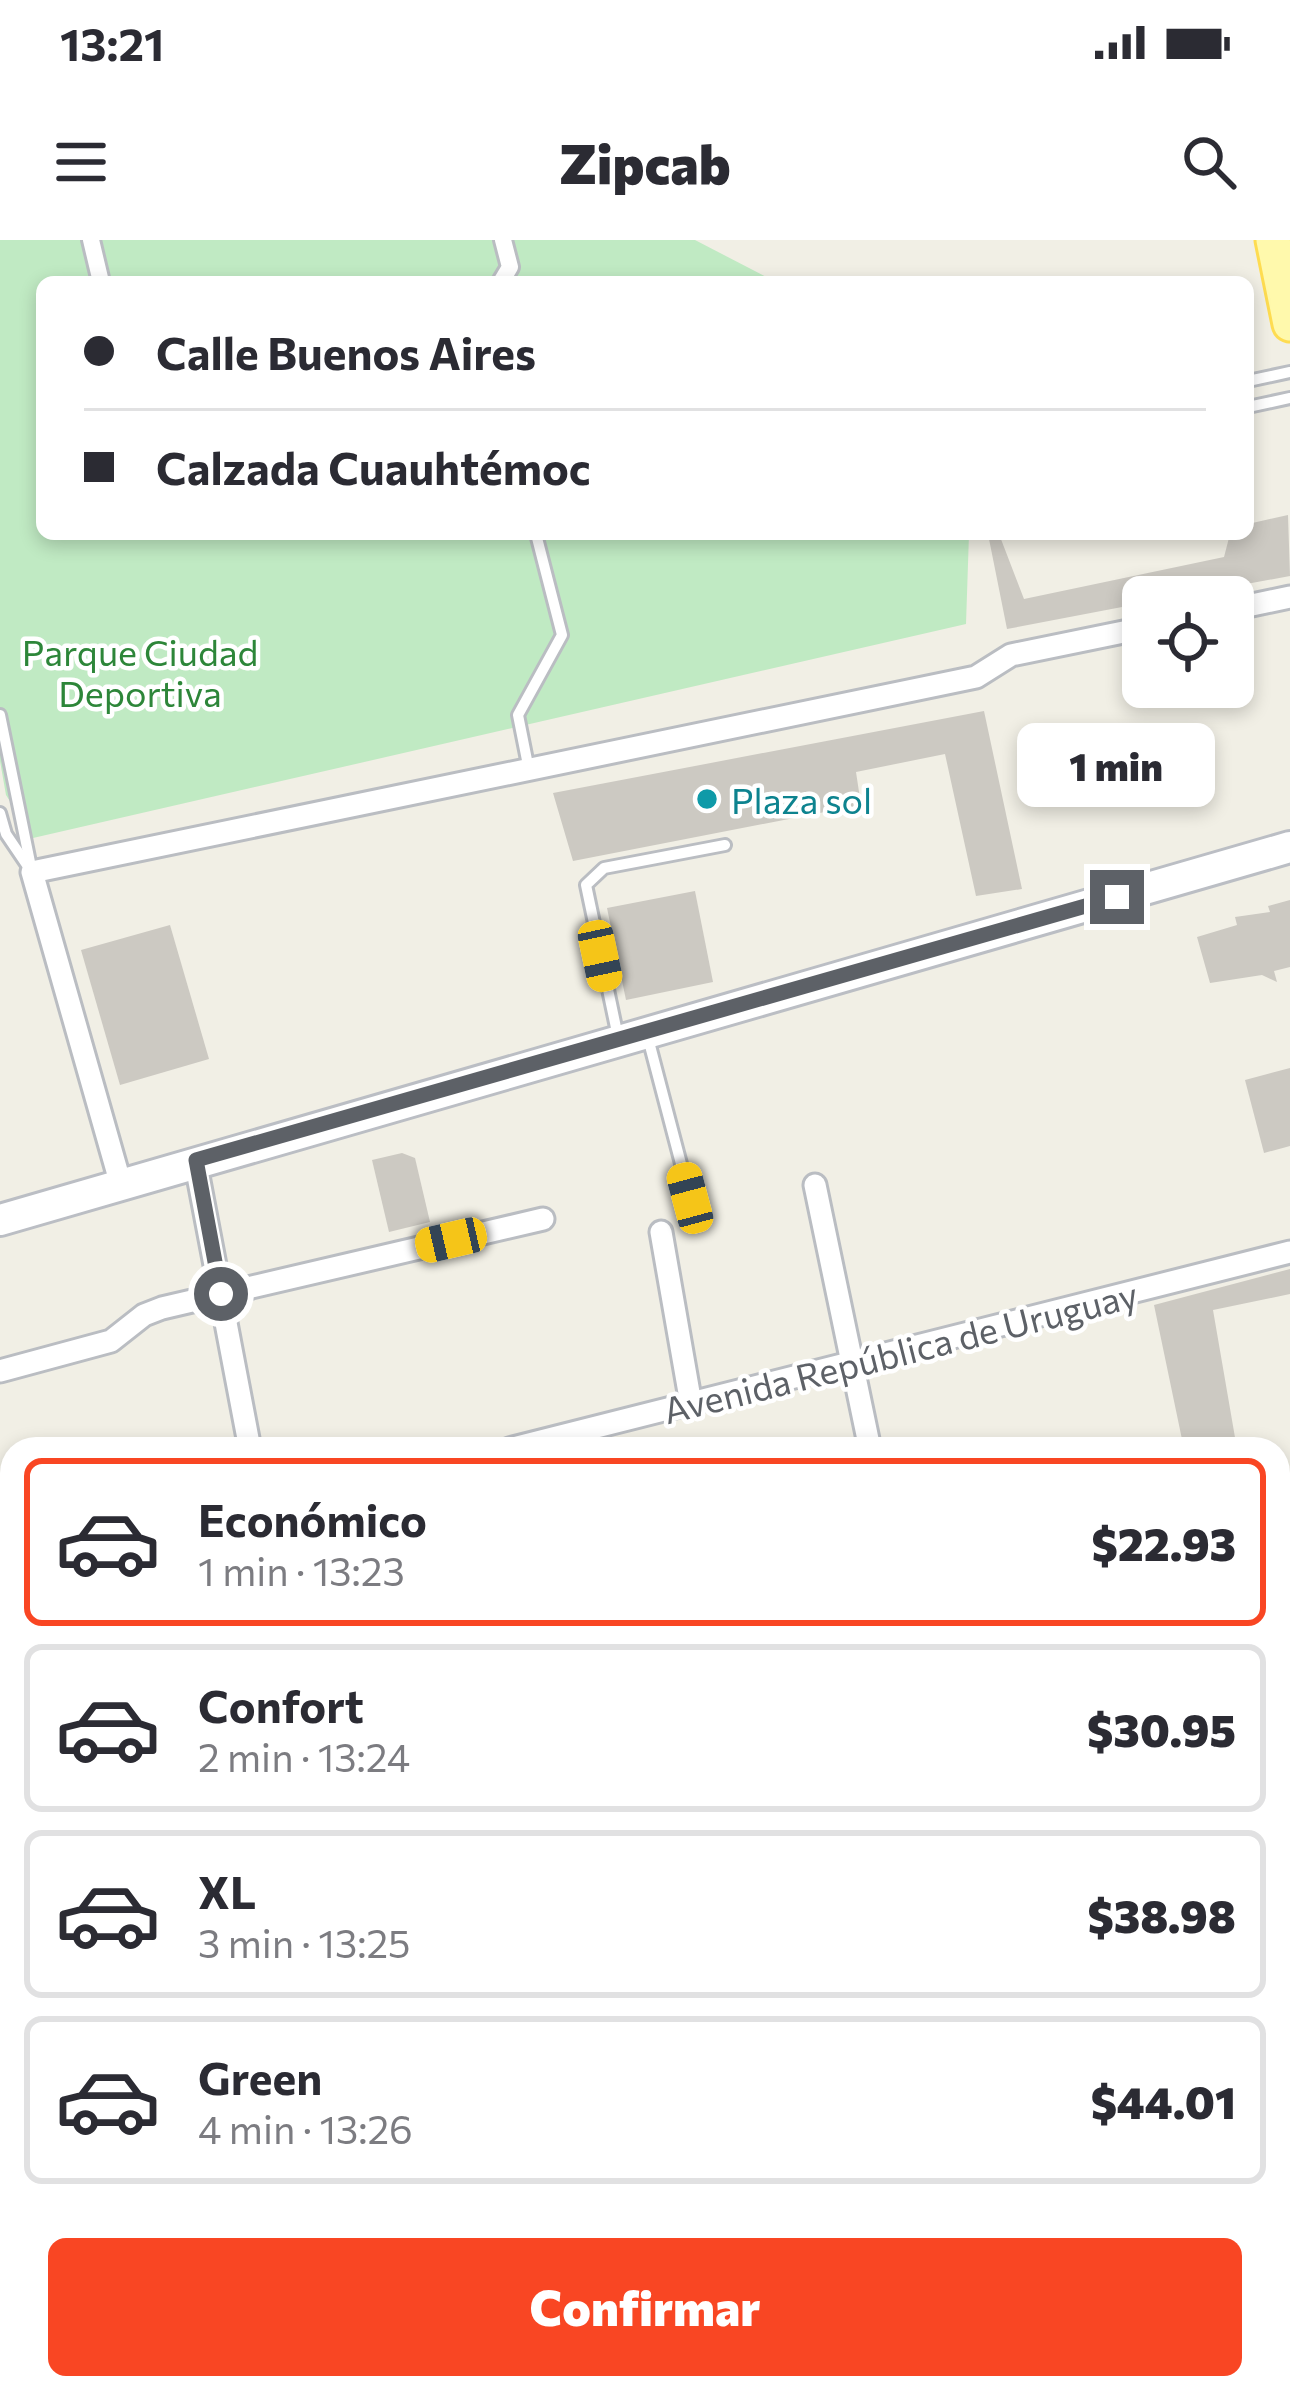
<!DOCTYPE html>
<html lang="es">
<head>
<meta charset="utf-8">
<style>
  body { margin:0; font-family:Commissioner,sans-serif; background:#f7f7f7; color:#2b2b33; height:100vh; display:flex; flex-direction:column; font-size:45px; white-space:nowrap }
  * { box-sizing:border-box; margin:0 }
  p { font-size:39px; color:#7c7c81 }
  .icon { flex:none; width:66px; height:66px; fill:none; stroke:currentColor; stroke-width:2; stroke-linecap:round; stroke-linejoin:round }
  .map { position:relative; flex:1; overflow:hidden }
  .panel { position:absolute; left:0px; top:1197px; width:1290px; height:963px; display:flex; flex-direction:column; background:#fff; border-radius:36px 36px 0 0; box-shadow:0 6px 18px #0003 }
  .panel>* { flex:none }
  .guide { position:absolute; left:36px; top:36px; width:1218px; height:264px; border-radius:18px; box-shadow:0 6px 18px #0003; display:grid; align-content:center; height:264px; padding:0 48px; background:#fff }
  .controls { position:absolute; left:1122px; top:336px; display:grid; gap:24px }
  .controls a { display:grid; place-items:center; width:132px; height:132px; border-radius:18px; background:#fff; box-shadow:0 6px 18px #0003; font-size:60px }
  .end { position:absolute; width:54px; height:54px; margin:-27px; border:15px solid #5d6167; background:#fff; box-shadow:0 0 0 6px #fff }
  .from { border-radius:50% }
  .bubble { position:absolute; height:84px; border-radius:18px; background:#fff; box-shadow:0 6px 18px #0003; font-size:39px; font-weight:800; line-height:84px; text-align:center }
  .car { position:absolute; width:36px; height:72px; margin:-36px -18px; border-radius:15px; box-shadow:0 0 9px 3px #0007; background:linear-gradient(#f5c518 24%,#345 0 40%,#f5c518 0 76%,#345 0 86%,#f5c518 0) }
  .guide b { display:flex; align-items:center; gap:42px; height:114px; font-size:45px }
  .guide b+b { border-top:3px solid #e1e1e2 }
  .guide i { width:30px; height:30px; background:#2b2b33 }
  ul { padding:21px 0 0; list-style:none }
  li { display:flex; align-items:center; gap:36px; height:168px; margin:0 24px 18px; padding:0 24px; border:6px solid #e1e1e2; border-radius:18px }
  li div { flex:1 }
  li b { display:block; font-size:45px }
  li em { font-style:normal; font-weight:800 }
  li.active { border-color:#f94623 }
  li>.icon { width:108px; height:108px; stroke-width:1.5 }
  .button { display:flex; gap:24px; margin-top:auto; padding:24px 48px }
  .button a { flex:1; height:138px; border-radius:18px; background:#f94623; color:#fff; font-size:48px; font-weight:800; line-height:138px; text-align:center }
  .status { display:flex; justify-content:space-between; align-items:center; height:84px; padding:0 60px; background:#fff; direction:ltr }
  .status svg { height:33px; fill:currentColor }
  header { display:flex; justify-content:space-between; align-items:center; height:156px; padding:0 48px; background:#fff; font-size:54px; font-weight:800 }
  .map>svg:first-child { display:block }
  .green { fill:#c0eac3 }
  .building { fill:#ccc9c2 }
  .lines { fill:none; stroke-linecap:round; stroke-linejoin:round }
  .service-casing { stroke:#babdc2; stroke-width:16 }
  .pedestrian-casing { stroke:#babdc2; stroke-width:22 }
  .minor-casing { stroke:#babdc2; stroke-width:27 }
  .secondary-casing { stroke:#bbbec4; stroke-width:36 }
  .primary-casing { stroke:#fedc51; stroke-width:39 }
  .service { stroke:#fff; stroke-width:10 }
  .pedestrian { stroke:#fff; stroke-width:16 }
  .minor { stroke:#fff; stroke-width:21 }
  .secondary { stroke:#fff; stroke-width:30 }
  .primary { stroke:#fff9ac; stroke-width:33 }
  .route { stroke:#5d6167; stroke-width:15 }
  .culture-dot { fill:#0f9aa8; stroke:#fff; stroke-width:4.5 }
  .labels { text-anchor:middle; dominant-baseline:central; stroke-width:9; stroke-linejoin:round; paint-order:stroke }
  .park-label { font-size:36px; fill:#2d8639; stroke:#fff }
  .culture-label { font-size:36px; fill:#0d838f; stroke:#fff; text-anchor:start }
  .street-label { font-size:36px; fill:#5d6167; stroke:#fff }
</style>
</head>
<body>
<div class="status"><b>13:21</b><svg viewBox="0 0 49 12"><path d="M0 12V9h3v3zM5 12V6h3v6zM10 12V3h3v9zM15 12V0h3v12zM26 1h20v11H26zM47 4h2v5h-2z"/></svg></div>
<header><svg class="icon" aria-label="menu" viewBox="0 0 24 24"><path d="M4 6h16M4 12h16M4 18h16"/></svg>Zipcab<svg class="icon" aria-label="search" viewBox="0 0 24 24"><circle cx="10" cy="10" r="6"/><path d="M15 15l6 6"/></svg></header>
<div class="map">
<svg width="1290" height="2158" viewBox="0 0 1290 2158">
  <rect width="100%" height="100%" fill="#f1efe5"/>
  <path class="green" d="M 0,0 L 695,0 L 776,42 L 42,42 L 42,294 L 969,294 L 966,384 L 33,598 L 6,555 L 0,521 Z"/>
  <g class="building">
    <path d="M 1288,275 L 1290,336 L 1176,357 L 1143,357 L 1143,363 L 1007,389 L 988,294 L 999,294 L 1024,359 L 1224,317 L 1230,294 L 1248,294 L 1248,284 Z"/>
    <path d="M 984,471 L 1022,649 L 976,656 L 945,514 L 856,532 L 861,565 L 573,621 L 553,553 Z"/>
    <path d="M 695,651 L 713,742 L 626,760 L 607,668 Z"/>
    <path d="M 1290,660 L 1290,727 L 1274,731 L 1277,742 L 1262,735 L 1210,743 L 1197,697 L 1237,685 L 1235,677 L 1270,672 L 1268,666 Z"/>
    <path d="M 170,685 L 209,819 L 120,845 L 81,710 Z"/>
    <path d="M 1290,828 L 1290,906 L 1264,913 L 1245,840 Z"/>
    <path d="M 402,913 L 415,918 L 430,982 L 389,992 L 372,920 Z"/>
    <path d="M 1290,1029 L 1290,1054 L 1213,1070 L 1237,1209 L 1184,1209 L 1154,1065 Z"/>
    <path d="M 1290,1273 L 1290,1322 L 1278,1326 L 1278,1276 Z"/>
  </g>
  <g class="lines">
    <g class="service-casing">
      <g id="service">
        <path d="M 1248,141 L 1290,132"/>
        <path d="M 1248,167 L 1290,158"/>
        <path d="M 0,475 L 32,632"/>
        <path d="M 529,530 L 518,475 L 562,395 L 536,294"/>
        <path d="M 0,573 L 6,594 L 29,628"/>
        <path d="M 618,797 L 586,645 L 604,628 L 725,605"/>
        <path d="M 648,798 L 690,958"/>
      </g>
    </g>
    <g class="pedestrian-casing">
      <g id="pedestrian">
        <path d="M 91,0 L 101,42"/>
        <path d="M 501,42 L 510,27 L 503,0"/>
      </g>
    </g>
    <g class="minor-casing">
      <g id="minor">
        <path d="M 1233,369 L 1290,357"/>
        <path d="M 195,920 L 250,1209"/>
        <path d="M 121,945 L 32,632 L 976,437 L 1011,415 L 1143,388"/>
        <path d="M 815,945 L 870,1209"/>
        <path d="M 661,992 L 691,1164"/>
        <path d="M 0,1131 L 111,1101 L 144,1075 L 162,1068 L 543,979"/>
        <path d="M 509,1209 L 1290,1012"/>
        <path d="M 0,1336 L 12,1333"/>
        <path d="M 1278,1344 L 1290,1341"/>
        <path d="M 1278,1640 L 1290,1637"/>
        <path d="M 0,1661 L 12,1658"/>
        <path d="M 1278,1944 L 1290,1941"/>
        <path d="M 0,1967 L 12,1964"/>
        <path d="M 1055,2148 L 1056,2158"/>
        <path d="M 450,2158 L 489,2148"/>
      </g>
    </g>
    <g class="secondary-casing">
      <path id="secondary" d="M 0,980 L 1290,607"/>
    </g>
    <g class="primary-casing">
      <path id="primary" d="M 1273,0 L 1290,84"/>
    </g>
    <use href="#service" class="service"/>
    <use href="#pedestrian" class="pedestrian"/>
    <use href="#minor" class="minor"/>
    <use href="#secondary" class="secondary"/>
    <use href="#primary" class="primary"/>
  </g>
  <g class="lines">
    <path class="route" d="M 221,1054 L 196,920 L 1117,657"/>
  </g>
  <circle class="culture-dot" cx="707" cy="559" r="12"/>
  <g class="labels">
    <g class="park-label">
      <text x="140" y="411">Parque Ciudad<tspan x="140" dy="41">Deportiva</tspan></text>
    </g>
    <g class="culture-label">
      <text x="731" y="559">Plaza sol</text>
    </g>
    <g class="street-label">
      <text transform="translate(900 1111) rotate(-14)">Avenida República de Uruguay</text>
    </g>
  </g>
</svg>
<div class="controls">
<a><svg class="icon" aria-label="locate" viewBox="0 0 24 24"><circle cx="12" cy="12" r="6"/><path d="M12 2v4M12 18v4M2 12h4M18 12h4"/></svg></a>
</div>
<i class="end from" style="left:221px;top:1054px"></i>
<i class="end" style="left:1117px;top:657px"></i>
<div class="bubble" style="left:1017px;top:483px;width:198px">1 min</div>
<i class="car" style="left:600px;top:716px;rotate:168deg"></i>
<i class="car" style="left:690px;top:958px;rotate:345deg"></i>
<i class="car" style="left:451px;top:1000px;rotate:257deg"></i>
<div class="guide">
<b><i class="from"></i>Calle Buenos Aires</b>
<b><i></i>Calzada Cuauhtémoc</b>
</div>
<section class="panel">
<ul>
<li class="active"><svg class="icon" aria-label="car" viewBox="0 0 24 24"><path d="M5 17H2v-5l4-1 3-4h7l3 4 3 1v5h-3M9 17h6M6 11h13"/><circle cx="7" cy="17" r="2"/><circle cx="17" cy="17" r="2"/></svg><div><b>Económico</b><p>1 min · 13:23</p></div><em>$22.93</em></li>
<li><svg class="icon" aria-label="car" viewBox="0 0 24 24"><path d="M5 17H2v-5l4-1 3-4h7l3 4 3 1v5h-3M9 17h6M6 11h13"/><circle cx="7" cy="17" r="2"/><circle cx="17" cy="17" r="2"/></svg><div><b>Confort</b><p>2 min · 13:24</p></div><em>$30.95</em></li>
<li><svg class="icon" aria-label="car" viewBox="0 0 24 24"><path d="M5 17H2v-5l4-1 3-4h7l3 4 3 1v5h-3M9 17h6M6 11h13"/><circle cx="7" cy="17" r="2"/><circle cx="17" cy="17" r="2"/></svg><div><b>XL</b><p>3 min · 13:25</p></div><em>$38.98</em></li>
<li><svg class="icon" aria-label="car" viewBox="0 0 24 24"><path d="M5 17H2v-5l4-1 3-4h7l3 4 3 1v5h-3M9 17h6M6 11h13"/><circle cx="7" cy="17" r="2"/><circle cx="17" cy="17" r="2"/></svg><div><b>Green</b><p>4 min · 13:26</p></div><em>$44.01</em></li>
</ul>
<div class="button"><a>Confirmar</a></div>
</section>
</div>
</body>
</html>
